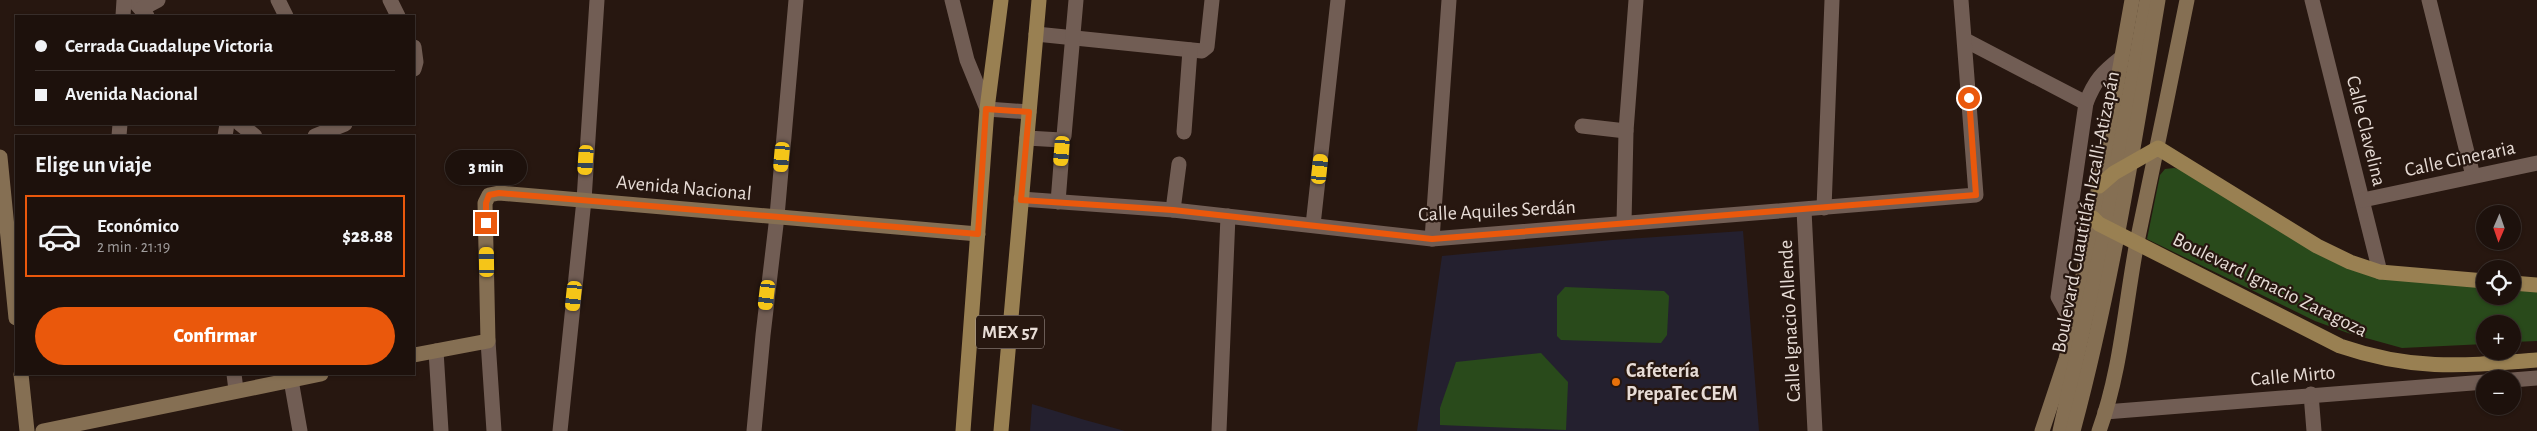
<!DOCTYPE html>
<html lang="es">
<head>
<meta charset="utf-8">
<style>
  body { margin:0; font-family:"Alegreya Sans",sans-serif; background:#251a15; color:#f1f3f6; height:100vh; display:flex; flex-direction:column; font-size:19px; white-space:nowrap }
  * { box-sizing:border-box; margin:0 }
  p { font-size:16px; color:#a09d9d }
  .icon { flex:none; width:28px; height:28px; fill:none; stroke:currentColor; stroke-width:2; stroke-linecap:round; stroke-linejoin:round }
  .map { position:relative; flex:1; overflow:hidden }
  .sheet { position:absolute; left:15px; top:135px; width:400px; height:240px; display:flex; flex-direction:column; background:#1d110c; border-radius:0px; box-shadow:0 1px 4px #0004,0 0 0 1px #3b312d }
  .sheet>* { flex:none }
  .top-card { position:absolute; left:15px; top:15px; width:400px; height:110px; border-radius:0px; box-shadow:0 1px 4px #0004,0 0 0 1px #3b312d; display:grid; align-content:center; height:110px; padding:0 20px; background:#1d110c }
  .needle { width:32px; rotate:182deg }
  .tools { position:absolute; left:2476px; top:205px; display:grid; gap:10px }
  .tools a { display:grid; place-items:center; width:45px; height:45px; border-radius:50%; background:#1d110c; box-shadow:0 1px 4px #0004,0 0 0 1px #3b312d; font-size:25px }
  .end { position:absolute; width:22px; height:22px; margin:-11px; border:6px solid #ea580c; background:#fff; box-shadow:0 0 0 2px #fff }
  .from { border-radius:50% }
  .bubble { position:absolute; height:35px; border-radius:18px; background:#1d110c; box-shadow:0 1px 4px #0004,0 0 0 1px #3b312d; font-size:16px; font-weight:800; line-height:35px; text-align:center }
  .car { position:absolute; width:15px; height:30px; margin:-15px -8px; border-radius:6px; box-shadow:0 0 4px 1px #0007; background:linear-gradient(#f5c518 24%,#345 0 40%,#f5c518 0 76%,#345 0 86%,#f5c518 0) }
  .top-card b { display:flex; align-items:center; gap:18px; height:48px; font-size:19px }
  .top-card b+b { border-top:1px solid #3b312d }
  .top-card i { width:12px; height:12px; background:#f1f3f6 }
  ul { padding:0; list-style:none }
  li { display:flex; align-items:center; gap:15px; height:82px; margin:0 10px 8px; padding:0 10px; border:2px solid transparent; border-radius:0px }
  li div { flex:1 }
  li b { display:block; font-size:19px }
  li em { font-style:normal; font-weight:800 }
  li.selected { border-color:#ea580c }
  li>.icon { width:45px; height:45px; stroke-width:1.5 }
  h2 { padding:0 20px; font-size:22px; line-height:60px }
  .cta { display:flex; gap:10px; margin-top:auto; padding:10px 20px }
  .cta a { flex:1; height:58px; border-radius:30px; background:#ea580c; color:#fff; font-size:20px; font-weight:800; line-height:58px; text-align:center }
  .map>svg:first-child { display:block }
  .education { fill:#24202f }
  .green { fill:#294a1b }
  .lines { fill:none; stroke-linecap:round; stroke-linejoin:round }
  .street { stroke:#715d54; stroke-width:15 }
  .secondary { stroke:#856f53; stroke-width:15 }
  .primary { stroke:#998052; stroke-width:15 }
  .route { stroke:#ea580c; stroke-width:6 }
  .food-dot { fill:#e8710a; stroke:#271710; stroke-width:2 }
  .labels { text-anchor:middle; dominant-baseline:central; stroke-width:4.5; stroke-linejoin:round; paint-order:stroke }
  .shield { fill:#271710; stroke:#ada19b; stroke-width:1 }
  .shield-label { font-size:19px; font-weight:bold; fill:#e7dcd6 }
  .street-label { font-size:20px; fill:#e7dcd6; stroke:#271710 }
  .poi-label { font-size:20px; font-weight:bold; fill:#e7dcd6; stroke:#271710; text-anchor:start }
</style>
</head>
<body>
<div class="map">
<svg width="2537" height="431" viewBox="0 0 2537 431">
  <rect width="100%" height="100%" fill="#271710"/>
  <g class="education">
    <path d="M 1743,231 L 1759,431 L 1417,431 L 1442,256 L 1612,240 Z"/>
    <path d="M 1032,404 L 1085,420 L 1125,431 L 1030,431 Z"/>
  </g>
  <g class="green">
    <path d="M 2174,168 L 2192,172 L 2372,274 L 2485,288 L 2485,296 L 2512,296 L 2513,289 L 2537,290 L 2537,341 L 2513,342 L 2512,324 L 2485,324 L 2485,344 L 2402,348 L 2348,333 L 2315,321 L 2147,239 L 2160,175 L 2165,169 Z"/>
    <path d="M 1565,287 L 1664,291 L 1669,296 L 1667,335 L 1661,343 L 1561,340 L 1557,336 L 1557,296 Z"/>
    <path d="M 1541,353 L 1568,382 L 1566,430 L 1440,425 L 1440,408 L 1456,362 Z"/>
  </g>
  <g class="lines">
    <g class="street">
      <path d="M 133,0 L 147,16"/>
      <path d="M 278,0 L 286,16"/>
      <path d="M 390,0 L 398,16"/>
      <path d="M 952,0 L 967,60 L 987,109 L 1029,112"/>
      <path d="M 2312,0 L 2380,272"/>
      <path d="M 2429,0 L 2473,176"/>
      <path d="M 141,9 L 158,0"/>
      <path d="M 123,16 L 124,0"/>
      <path d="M 1036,34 L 1202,51 L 1207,47 L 1212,0"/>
      <path d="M 1965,40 L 2086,103"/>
      <path d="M 414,47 L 416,62 L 414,69"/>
      <path d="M 240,124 L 255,136"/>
      <path d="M 1582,126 L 1626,131"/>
      <path d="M 1184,132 L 1190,50"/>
      <path d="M 119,136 L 120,124"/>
      <path d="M 225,136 L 227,124"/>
      <path d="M 315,136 L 345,124"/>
      <path d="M 1027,138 L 1061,140 L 1064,136 L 1076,0"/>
      <path d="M 1021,199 L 1173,210 L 1432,239 L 1976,195 L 1961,0"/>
      <path d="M 2363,200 L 2537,163"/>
      <path d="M 1058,202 L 1062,151"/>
      <path d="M 1824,208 L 1832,0"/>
      <path d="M 1173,210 L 1179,164"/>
      <path d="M 1804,210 L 1815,431"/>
      <path d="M 1624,223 L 1626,131 L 1636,0"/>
      <path d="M 1313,225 L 1338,0"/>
      <path d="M 1432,239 L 1449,0"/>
      <path d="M 2074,326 L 2058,297 L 2086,103 C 2095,80 2102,73 2121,58"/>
      <path d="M 488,341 L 494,431"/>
      <path d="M 436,351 L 441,431"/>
      <path d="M 234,374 L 236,390"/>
      <path d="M 291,380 L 300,431"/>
      <path d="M 2512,380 L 2537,378"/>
      <path d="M 2311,394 L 2314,431"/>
      <path d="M 2105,412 L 2485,382"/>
      <path d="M 560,431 L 584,200 L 597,0"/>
      <path d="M 754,431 L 763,335 L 777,216 L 796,0"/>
      <path d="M 1219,431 L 1228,216"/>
    </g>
    <g class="secondary">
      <path d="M 0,157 L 16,318"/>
      <path d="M 414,355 L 488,341 L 485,203 L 489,195 L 499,193 L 978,234"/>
      <path d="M 21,374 L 27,431"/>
      <path d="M 43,431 L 321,374"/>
      <path d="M 2042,431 L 2066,359 L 2074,326 L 2132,0"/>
      <path d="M 2060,431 L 2103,241 L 2147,0"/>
      <path d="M 2073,431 C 2111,290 2134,144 2158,0"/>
      <path d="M 2099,431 C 2121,371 2125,305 2137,242 C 2154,161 2171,81 2187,0"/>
    </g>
    <g class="primary">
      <path d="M 2099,186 L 2114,173 L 2158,148 L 2317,246 L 2350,262 L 2380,272 L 2485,281"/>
      <path d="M 2093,218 L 2099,224 L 2340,346 C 2413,371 2462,366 2537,360"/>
      <path d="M 2512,283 L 2537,285"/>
      <path d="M 963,431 L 987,109 L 1001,0"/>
      <path d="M 1001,431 L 1039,0"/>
    </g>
  </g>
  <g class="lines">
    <path class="route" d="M 486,223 L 486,203 L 489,195 L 499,193 L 978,234 L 986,109 L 1029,112 L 1021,200 L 1173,210 L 1432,239 L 1976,195 L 1969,98"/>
  </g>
  <circle class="food-dot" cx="1616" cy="382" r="5"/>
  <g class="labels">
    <rect class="shield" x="976" y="315.5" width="68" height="33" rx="4"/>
    <g class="shield-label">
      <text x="1010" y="332">MEX 57</text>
    </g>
    <g class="street-label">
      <text transform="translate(2366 131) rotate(76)">Calle Clavelina</text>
      <text transform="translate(2460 159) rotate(-12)">Calle Cineraria</text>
      <text transform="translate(684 188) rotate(5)">Avenida Nacional</text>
      <text transform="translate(1497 211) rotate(-3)">Calle Aquiles Serdán</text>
      <text transform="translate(2086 212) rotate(-79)">Boulevard Cuautitlán Izcalli-Atizapán</text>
      <text transform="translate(2270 285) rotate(26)">Boulevard Ignacio Zaragoza</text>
      <text transform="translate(1790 321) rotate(-93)">Calle Ignacio Allende</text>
      <text transform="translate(2293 376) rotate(-5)">Calle Mirto</text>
    </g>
    <g class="poi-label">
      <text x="1626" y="371">Cafetería<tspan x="1626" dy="23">PrepaTec CEM</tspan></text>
    </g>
  </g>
</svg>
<div class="tools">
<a><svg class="needle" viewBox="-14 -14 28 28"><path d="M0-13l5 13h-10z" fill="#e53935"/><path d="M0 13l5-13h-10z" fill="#a09d9d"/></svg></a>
<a><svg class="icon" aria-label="locate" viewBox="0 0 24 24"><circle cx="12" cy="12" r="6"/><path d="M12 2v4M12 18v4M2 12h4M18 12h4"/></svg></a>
<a>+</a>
<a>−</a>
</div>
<i class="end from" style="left:1969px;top:98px"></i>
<i class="end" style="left:486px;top:223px"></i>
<div class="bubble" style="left:445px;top:150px;width:82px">3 min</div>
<i class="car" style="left:1062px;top:151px;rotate:185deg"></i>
<i class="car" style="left:782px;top:157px;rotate:185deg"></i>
<i class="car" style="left:586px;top:160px;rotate:184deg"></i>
<i class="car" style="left:1320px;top:169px;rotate:6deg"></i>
<i class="car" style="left:487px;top:262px;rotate:359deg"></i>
<i class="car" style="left:767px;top:295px;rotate:187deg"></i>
<i class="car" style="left:574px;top:296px;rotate:186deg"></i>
<div class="top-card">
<b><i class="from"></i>Cerrada Guadalupe Victoria</b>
<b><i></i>Avenida Nacional</b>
</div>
<section class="sheet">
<h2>Elige un viaje</h2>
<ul>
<li class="selected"><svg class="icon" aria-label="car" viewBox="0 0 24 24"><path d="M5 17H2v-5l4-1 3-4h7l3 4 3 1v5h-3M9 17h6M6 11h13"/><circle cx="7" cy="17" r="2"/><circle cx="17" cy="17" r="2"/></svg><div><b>Económico</b><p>2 min · 21:19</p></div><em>$28.88</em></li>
</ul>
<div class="cta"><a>Confirmar</a></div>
</section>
</div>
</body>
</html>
